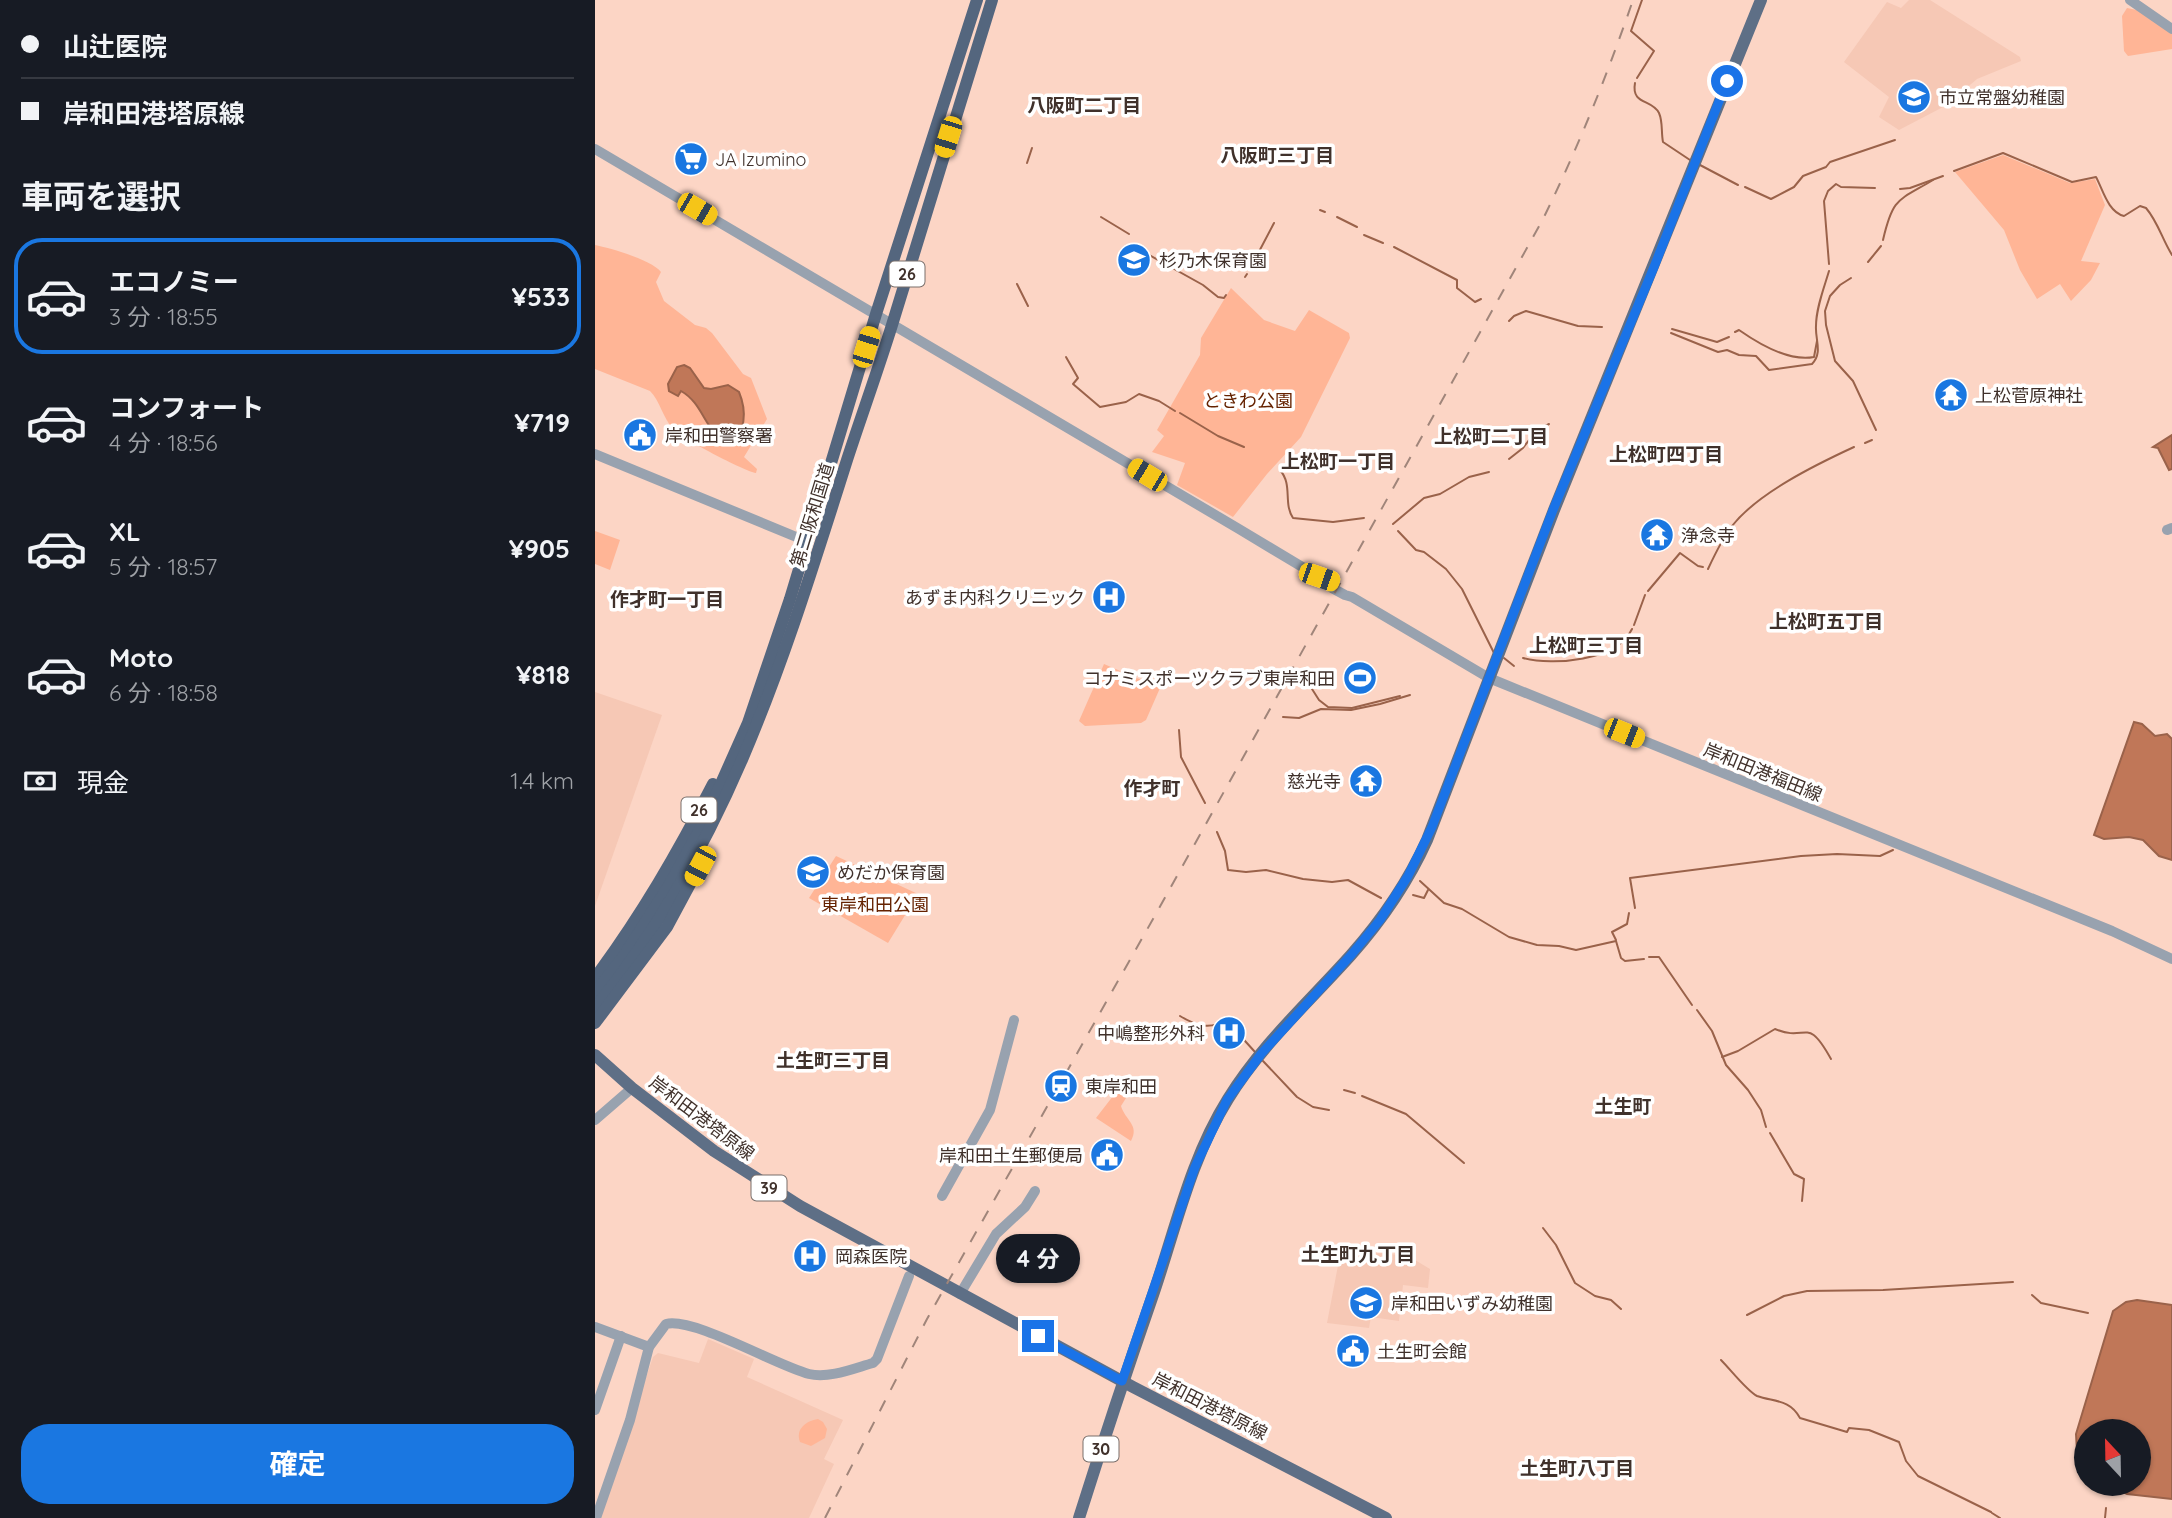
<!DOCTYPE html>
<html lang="ja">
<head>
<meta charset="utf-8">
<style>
  body { margin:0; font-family:Quicksand,"Noto Sans JP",sans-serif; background:#20242c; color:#f1f3f6; height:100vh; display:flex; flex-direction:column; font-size:26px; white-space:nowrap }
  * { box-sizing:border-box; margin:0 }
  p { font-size:23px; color:#9ea1a6 }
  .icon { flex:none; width:38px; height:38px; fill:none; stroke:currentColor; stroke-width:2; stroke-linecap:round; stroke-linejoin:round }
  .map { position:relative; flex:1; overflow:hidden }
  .details { display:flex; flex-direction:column; background:#171b24; width:595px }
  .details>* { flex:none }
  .banner { display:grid; align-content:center; height:154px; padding:0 21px; background:#171b24 }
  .needle { width:46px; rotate:338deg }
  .buttons { position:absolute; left:1479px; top:1419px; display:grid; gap:14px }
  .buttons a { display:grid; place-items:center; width:77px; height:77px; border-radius:50%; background:#171b24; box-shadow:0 2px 5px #0004; font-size:35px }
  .end { position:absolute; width:32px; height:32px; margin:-16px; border:9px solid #1a73e8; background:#fff; box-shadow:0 0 0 4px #fff }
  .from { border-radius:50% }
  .bubble { position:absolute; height:49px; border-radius:24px; background:#171b24; box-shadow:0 2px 5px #0004; font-size:23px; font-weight:700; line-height:49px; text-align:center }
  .car { position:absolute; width:21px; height:42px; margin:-21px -10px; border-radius:9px; box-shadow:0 0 5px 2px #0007; background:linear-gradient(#f5c518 24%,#345 0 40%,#f5c518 0 76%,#345 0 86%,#f5c518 0) }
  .banner b { display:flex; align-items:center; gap:24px; height:66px; font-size:26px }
  .banner b+b { border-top:2px solid #363941 }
  .banner i { width:18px; height:18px; background:#f1f3f6 }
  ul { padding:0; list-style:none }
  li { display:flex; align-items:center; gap:21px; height:116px; margin:0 14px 10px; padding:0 7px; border:4px solid transparent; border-radius:28px }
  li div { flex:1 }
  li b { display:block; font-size:26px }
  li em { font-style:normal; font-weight:700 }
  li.on { border-color:#1a77e1 }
  li>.icon { width:63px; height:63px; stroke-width:1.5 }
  h2 { padding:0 21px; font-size:32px; line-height:84px }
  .pay { display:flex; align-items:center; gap:18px; height:77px; padding:0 21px; font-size:26px }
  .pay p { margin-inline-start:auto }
  .primary-button { display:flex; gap:14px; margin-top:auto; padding:14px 21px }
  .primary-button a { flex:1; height:80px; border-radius:28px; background:#1a77e1; color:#fff; font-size:28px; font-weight:700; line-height:80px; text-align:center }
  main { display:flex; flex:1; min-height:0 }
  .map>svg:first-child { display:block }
  .built { fill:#f6c8b5 }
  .green { fill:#ffb596 }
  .water { fill:#c07758; stroke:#9a624a; stroke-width:2 }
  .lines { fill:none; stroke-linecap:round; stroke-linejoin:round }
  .stream { stroke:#9a624a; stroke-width:2 }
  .tertiary { stroke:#98a2af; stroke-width:10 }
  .primary { stroke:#5e6f86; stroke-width:12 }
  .trunk { stroke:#54667e; stroke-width:12 }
  .rail { stroke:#a0857a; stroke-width:2; stroke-dasharray:12 12; stroke-linecap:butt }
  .route { stroke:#1a73e8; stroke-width:9 }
  .labels { text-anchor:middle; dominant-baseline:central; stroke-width:7; stroke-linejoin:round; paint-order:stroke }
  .shield { fill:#fff; stroke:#796f6b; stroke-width:2 }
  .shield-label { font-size:16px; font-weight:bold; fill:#40312b }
  .poi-label { font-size:18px; fill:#40312b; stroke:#fff; text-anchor:start }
  .park-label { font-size:18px; fill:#652200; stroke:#fff }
  .street-label { font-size:18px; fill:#40312b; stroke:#fff }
  .neighbourhood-label { font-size:19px; font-weight:bold; fill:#40312b; stroke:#fff }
</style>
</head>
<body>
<main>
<section class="details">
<div class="banner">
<b><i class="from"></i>山辻医院</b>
<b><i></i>岸和田港塔原線</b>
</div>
<h2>車両を選択</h2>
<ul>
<li class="on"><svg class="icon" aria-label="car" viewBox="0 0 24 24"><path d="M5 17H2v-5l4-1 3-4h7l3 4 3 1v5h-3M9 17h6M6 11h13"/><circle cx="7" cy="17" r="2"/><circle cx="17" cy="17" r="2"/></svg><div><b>エコノミー</b><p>3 分 · 18:55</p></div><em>¥533</em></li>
<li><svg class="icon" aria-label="car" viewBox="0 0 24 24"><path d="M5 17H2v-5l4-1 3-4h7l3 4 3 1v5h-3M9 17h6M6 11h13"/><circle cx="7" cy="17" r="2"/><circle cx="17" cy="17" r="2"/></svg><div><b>コンフォート</b><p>4 分 · 18:56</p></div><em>¥719</em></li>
<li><svg class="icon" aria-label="car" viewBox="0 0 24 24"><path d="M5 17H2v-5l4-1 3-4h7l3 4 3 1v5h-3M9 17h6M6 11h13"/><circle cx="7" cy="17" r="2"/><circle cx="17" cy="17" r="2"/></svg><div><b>XL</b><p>5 分 · 18:57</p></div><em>¥905</em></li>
<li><svg class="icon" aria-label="car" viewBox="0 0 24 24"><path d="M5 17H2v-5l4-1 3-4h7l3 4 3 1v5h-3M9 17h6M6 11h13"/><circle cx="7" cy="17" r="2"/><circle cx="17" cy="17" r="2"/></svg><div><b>Moto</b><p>6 分 · 18:58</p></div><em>¥818</em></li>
</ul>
<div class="pay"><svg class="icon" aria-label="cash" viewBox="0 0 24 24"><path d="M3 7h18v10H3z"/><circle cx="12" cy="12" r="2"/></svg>現金<p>1.4 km</p></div>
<div class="primary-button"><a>確定</a></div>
</section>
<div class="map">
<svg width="1577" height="1518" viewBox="0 0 1577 1518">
  <rect width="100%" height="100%" fill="#fcd5c5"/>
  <g class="built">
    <path d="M 1314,0 L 1335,0 L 1425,57 L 1426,61 L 1382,79 L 1350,106 L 1304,130 L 1284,117 L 1294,97 L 1249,62 L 1292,2 L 1306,8 Z"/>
    <path d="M 0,692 L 67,715 L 0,906 Z"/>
    <path d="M 790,1253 L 815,1257 L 835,1269 L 833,1288 L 808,1285 L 804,1321 L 776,1317 L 774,1328 L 732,1323 L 745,1255 Z"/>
    <path d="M 113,1339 L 159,1359 L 152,1377 L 248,1420 L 229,1459 L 239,1464 L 214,1518 L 3,1518 L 58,1357 L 63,1353 L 104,1363 Z"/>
  </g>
  <g class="green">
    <path d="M 1532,8 L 1542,10 L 1577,33 L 1577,49 L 1533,56 L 1529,51 L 1527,16 Z"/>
    <path d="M 1408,155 L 1475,183 L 1500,179 L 1510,205 L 1486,261 L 1505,263 L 1496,280 L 1476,301 L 1465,284 L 1442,299 L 1425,270 L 1409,230 L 1360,172 Z"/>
    <path d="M 0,245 C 15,248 57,260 66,272 L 61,282 L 69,301 L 100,325 L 111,328 L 117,333 L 148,374 L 156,378 L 172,419 L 149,457 L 162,469 L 161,473 C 149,471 86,438 78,429 C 68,418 65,401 55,391 L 0,369 Z"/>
    <path d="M 636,288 L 669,320 L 700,331 L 714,310 L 754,333 L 755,338 L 706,437 L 672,474 L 638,517 L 582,485 L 590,463 L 557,452 L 569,436 L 562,430 L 605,355 L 606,338 Z"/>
    <path d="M 0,531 L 25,540 L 15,570 L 0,564 Z"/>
    <path d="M 509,664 L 565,688 L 551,720 L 546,723 L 490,726 L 484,721 Z"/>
    <path d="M 241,856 L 323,894 L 293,943 L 214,898 Z"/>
    <path d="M 525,1087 L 531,1098 L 526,1106 C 530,1120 545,1125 536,1141 L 501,1118 Z"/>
    <path d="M 223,1419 L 228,1422 L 232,1429 L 230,1438 L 216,1446 L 205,1442 C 200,1429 211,1421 223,1419 Z"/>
  </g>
  <g class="water">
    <path d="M 89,365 L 95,368 L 109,388 L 116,389 L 133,385 L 144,392 C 151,409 153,436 131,441 C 109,431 109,404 86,391 L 83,396 L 74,391 L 73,384 L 82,367 Z"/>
    <path d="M 1577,435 L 1577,469 L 1574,470 L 1563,448 L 1558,447 Z"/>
    <path d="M 1539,722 L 1547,724 L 1560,736 L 1572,734 L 1577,739 L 1577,860 L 1564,856 L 1548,840 L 1534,837 L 1509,839 L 1499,835 Z"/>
    <path d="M 1542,1300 L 1577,1305 L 1577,1499 L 1532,1494 L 1512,1484 L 1544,1484 L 1544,1432 L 1491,1432 L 1491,1466 L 1482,1451 L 1481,1434 L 1518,1311 L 1531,1302 Z"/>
  </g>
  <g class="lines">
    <g class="stream">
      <path d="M 1042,78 L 1059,51 L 1036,31 L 1047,0"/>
      <path d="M 1040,83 C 1036,105 1057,99 1064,113 C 1068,122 1066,132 1068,142 L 1095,160"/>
      <path d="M 432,163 L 437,148"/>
      <path d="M 1105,165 L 1143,185"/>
      <path d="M 1359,171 L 1408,153 L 1477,182 L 1501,177 C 1508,190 1513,212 1529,216 L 1545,206 L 1551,208 C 1563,222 1567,239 1577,255"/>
      <path d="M 1150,187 L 1176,199 L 1199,187 L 1208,176 L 1231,167 L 1235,162 L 1300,140"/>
      <path d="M 1305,189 L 1315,188 L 1348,176"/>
      <path d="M 725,210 L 730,212"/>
      <path d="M 506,217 L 534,234"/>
      <path d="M 742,217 L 762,227"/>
      <path d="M 769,235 L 788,243"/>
      <path d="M 1288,240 C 1298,197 1303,201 1338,180"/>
      <path d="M 538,246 L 608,285 L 623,297 L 629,298 L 631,295"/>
      <path d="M 799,247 L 862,280 L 862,288 L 880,302 L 886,299"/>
      <path d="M 1273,262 L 1286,246"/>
      <path d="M 658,263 L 679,223"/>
      <path d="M 1234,264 L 1229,201 L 1233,191 L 1241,184 L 1246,187 L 1280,188"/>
      <path d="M 650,277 L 652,274"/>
      <path d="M 1256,278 L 1245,285 L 1235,296 L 1230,311 L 1231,325 L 1240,361 L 1258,381 L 1281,430"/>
      <path d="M 422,284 L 433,306"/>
      <path d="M 914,321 L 919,316 L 931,311 L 983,326 L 1007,327"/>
      <path d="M 1077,329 L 1122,342 L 1134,337"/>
      <path d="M 1140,332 L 1144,330 C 1164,344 1194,362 1219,357 L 1222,341"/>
      <path d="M 1076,333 L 1123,352 L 1132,350 L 1144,355 L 1161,356 L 1174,370 L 1217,364 C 1228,353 1220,339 1221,326 C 1221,308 1229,288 1234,271"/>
      <path d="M 471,357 L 483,378 L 478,384 L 505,407 L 531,402 L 544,394 L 564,401 L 580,411"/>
      <path d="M 585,413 L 623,436 L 649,447"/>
      <path d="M 1270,443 L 1277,440"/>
      <path d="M 914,459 L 928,448 L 941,431 L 954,424"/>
      <path d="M 685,470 C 698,485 688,503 698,518 L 738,522 L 769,518"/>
      <path d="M 798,524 L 829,498 L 845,494 L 874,477 L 894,472"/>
      <path d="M 803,531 L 821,550 L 829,552 L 851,569 L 867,589 L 899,653"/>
      <path d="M 1113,569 C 1120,554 1127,539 1137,526 C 1163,493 1220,465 1259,447"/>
      <path d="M 1053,591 L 1085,553 L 1103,566 L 1108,567"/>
      <path d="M 1039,625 L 1050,595"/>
      <path d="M 909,658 L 919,666"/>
      <path d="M 928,658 C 958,666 1022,661 1037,629"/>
      <path d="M 710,678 L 724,700 L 733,707 L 757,708 L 805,696"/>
      <path d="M 688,717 L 704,718 L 726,709 L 756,710 L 785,704 L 815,695"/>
      <path d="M 584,730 L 586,757 L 610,803"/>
      <path d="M 622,832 L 630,851 L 633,870 L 651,872 L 671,870 L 708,879 L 737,882 L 753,880 L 786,898"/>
      <path d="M 825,881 L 849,903 L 867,909 L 914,937 L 942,945 L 964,946 L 981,950 L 1021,941 L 1026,958 L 1030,961 L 1049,959"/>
      <path d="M 818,895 L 829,898 L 833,890"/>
      <path d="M 1040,908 L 1035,878 L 1206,856 L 1242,854 L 1285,856 L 1298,850"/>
      <path d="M 1021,940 L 1017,932 L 1032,924 L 1034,913"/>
      <path d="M 1054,957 L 1064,957 L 1097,1005"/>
      <path d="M 1102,1010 L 1117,1031 L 1131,1065 L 1153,1090 L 1166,1110 L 1171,1127"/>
      <path d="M 585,1016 C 601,1026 615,1030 631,1020 L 660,1052"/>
      <path d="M 552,1032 L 560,1033"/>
      <path d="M 1127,1057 L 1143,1051 L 1180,1029 C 1213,1043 1211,1014 1236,1059"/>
      <path d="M 668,1061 L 702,1097 L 718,1107 L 734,1110"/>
      <path d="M 749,1090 L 760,1093"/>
      <path d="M 767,1096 L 811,1114 L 869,1163"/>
      <path d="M 1175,1133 L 1199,1174 L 1209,1179 L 1207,1201"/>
      <path d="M 948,1228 L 961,1245 L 980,1283 L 1000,1296 L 1016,1300 L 1026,1309"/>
      <path d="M 1437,1295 L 1446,1303 L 1493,1313"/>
      <path d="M 1152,1315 L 1189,1296 L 1212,1291 L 1288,1290 L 1418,1282"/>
      <path d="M 1126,1360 C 1135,1369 1152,1391 1162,1396 C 1179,1402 1195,1399 1205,1418 L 1252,1432 L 1254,1428 L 1274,1430 L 1304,1442 L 1311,1461 L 1323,1476 L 1396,1512"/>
      <path d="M 1397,1513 L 1405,1518"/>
      <path d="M 1510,1518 L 1511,1508"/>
    </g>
    <g class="tertiary">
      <path d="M 1535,0 L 1577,29"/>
      <path d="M 0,149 L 644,529 L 724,577 L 737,588 L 750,595 L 757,597 L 894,678 L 1517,931 L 1577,959"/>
      <path d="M 0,454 L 211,541"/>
      <path d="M 1572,530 L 1577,528"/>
      <path d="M 0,1120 L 37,1088"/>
      <path d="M 347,1196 L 395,1110 L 419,1020"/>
      <path d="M 365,1294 L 401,1234 L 430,1207 L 440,1191"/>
      <path d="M 0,1327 L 54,1347"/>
      <path d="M 0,1410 L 26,1336"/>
      <path d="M 1,1518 L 35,1420 L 54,1347 L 71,1324 C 99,1317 182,1366 214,1374 C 234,1379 260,1368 278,1363 L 282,1359 L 314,1276"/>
    </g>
    <g class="primary">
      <path d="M 0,1055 L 37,1088 L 119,1151 L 205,1206 L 538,1387 L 791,1518"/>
      <path d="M 484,1518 C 508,1442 533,1367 559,1292 C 581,1227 596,1158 633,1099 C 666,1045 714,1002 756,955 C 787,920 813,882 832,840 L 959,510 L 1166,0"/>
    </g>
    <g class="trunk">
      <path d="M 0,978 C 47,914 82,854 118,784"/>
      <path d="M 0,993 L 29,956 L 75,884 L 108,824 L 153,723 L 195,599 L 281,314 L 382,0"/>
      <path d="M 0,1008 C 134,843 189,658 252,460 C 267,414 283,370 297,325 C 331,217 363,108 397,0"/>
      <path d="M 0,1023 L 72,927 L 108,860"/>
    </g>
    <path class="rail" d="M 230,1518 L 332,1319 L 558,919 L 947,221 C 982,150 1012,76 1038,0"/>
  </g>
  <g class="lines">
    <path class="route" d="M 443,1336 L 527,1381 L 600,1167 L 632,1100 L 666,1054 L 757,954 L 785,920 L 813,876 L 837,827 L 958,510 L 1059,267 L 1132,81"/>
  </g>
  <defs>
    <g id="school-disc" transform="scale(1.75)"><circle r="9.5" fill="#1a77e1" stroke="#fff"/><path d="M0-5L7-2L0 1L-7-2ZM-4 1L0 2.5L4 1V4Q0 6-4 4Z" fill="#fff"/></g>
    <g id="supermarket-disc" transform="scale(1.75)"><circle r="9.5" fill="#1a77e1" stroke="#fff"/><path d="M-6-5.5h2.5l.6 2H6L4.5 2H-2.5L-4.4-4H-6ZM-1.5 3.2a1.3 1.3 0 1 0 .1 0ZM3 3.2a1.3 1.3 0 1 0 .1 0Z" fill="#fff"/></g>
    <g id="temple-disc" transform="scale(1.75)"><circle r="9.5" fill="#1a77e1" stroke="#fff"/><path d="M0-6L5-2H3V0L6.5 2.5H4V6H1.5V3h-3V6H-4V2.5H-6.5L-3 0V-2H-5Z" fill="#fff"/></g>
    <g id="civic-disc" transform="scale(1.75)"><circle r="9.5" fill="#1a77e1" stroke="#fff"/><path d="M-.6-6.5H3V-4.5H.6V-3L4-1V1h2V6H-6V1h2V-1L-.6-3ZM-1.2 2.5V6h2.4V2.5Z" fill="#fff"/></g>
    <g id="hospital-disc" transform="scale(1.75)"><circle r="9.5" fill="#1a77e1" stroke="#fff"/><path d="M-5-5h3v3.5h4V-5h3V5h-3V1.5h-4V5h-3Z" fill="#fff"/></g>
    <g id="stadium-disc" transform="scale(1.75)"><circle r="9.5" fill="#1a77e1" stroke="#fff"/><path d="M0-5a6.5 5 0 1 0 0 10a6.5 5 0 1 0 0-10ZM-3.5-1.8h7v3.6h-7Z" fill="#fff"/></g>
    <g id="station-disc" transform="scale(1.75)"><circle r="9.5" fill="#1a77e1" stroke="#fff"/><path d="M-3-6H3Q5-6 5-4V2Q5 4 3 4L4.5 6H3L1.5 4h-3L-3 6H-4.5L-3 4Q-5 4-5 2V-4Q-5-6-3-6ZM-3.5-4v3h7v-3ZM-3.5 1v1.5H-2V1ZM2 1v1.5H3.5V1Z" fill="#fff"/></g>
  </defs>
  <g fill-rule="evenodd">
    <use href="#school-disc" x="1319" y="97"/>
    <use href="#supermarket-disc" x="96" y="159"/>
    <use href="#school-disc" x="539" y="260"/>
    <use href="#temple-disc" x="1356" y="395"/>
    <use href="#civic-disc" x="45" y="435"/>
    <use href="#temple-disc" x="1062" y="535"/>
    <use href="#hospital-disc" x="514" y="597"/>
    <use href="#stadium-disc" x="765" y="678"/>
    <use href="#temple-disc" x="771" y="781"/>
    <use href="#school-disc" x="218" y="872"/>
    <use href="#hospital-disc" x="634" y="1033"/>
    <use href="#station-disc" x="466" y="1086"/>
    <use href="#civic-disc" x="512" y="1155"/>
    <use href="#hospital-disc" x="215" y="1256"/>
    <use href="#school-disc" x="771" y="1303"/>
    <use href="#civic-disc" x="758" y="1351"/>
  </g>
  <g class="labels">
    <g class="shield">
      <rect x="294.5" y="261.5" width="35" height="25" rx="5"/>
      <rect x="86.5" y="797.5" width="35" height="25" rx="5"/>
      <rect x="156.5" y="1175.5" width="35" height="25" rx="5"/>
      <rect x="488.5" y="1436.5" width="35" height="25" rx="5"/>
    </g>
    <g class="shield-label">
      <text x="312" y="274">26</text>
      <text x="104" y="810">26</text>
      <text x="174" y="1188">39</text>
      <text x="506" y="1449">30</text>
    </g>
    <g class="poi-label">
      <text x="1344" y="97">市立常盤幼稚園</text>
      <text x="120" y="159">JA Izumino</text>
      <text x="564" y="260">杉乃木保育園</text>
      <text x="1380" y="395">上松菅原神社</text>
      <text x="70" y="435">岸和田警察署</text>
      <text x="1086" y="535">浄念寺</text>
      <text x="490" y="597" text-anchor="end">あずま内科クリニック</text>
      <text x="740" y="678" text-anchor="end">コナミスポーツクラブ東岸和田</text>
      <text x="746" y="781" text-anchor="end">慈光寺</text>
      <text x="242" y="872">めだか保育園</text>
      <text x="610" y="1033" text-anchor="end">中嶋整形外科</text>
      <text x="490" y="1086">東岸和田</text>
      <text x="488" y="1155" text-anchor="end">岸和田土生郵便局</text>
      <text x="240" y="1256">岡森医院</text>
      <text x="796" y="1303">岸和田いずみ幼稚園</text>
      <text x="782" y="1351">土生町会館</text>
    </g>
    <g class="park-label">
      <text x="653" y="400">ときわ公園</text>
      <text x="280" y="904">東岸和田公園</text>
    </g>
    <g class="street-label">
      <text transform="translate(217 515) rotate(-73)">第二阪和国道</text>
      <text transform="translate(1168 772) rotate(22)">岸和田港福田線</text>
      <text transform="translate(107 1118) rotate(37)">岸和田港塔原線</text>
      <text transform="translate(615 1406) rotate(27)">岸和田港塔原線</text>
    </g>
    <g class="neighbourhood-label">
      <text x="489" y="105">八阪町二丁目</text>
      <text x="682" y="155">八阪町三丁目</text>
      <text x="896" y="436">上松町二丁目</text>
      <text x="1071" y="454">上松町四丁目</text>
      <text x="743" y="461">上松町一丁目</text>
      <text x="72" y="599">作才町一丁目</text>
      <text x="1231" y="621">上松町五丁目</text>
      <text x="991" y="645">上松町三丁目</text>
      <text x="557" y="788">作才町</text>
      <text x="238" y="1060">土生町三丁目</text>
      <text x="1028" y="1106">土生町</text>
      <text x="763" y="1254">土生町九丁目</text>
      <text x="982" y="1468">土生町八丁目</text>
    </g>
  </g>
</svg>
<div class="buttons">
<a><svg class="needle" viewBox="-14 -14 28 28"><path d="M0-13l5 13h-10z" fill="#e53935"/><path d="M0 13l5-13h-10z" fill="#9ea1a6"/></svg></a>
</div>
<i class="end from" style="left:1132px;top:81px"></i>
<i class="end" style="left:443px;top:1336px"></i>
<div class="bubble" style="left:401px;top:1234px;width:84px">4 分</div>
<i class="car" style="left:353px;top:137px;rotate:197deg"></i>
<i class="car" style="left:102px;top:209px;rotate:120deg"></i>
<i class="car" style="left:271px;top:347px;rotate:17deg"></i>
<i class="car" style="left:552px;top:475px;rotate:301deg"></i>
<i class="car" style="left:724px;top:577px;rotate:109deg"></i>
<i class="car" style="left:1029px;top:733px;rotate:112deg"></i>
<i class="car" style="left:105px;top:866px;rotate:208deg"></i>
</div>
</main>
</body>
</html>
